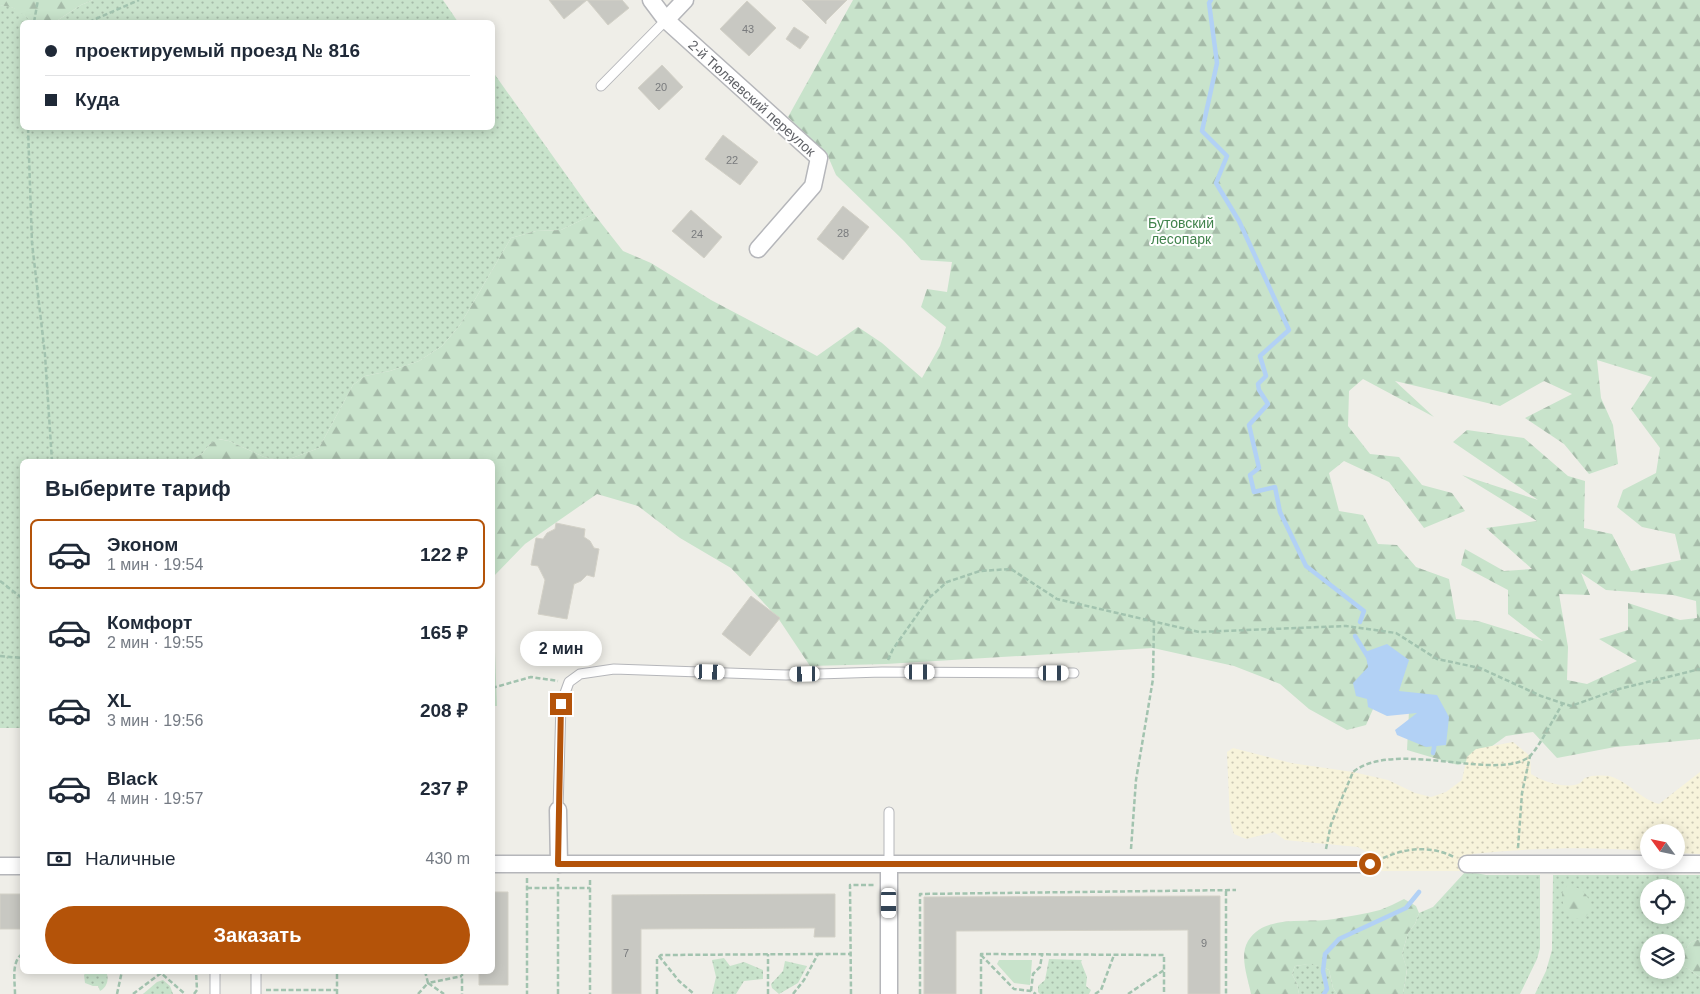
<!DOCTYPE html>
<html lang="ru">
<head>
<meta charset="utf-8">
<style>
  body { margin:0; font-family:Arial,sans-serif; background:#f6f6f7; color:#1f2937; height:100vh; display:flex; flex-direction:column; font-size:19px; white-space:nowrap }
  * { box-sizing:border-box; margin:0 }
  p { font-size:16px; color:#747a83 }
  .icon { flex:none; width:28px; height:28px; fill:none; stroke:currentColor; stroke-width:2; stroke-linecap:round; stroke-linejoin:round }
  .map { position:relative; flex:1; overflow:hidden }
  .side { position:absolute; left:20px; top:459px; width:475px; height:515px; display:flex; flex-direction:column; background:#fff; border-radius:8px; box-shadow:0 2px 12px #0003 }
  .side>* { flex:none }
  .top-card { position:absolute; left:20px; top:20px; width:475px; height:110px; border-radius:8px; box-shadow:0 2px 12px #0003; display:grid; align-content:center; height:110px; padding:0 25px; background:#fff }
  .needle { width:32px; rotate:303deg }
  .buttons { position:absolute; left:1640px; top:824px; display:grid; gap:10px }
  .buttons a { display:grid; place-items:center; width:45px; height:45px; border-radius:50%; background:#fff; box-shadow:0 2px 12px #0003; font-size:25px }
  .end { position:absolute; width:22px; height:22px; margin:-11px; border:6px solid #b45309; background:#fff; box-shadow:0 0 0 2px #fff }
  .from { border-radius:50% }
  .bubble { position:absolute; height:35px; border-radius:18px; background:#fff; box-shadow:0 2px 12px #0003; font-size:16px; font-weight:800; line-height:35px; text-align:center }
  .car { position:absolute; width:15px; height:30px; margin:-15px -8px; border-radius:6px; box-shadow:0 0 4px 1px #0007; background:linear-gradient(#fff 24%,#345 0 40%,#fff 0 76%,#345 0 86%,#fff 0) }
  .top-card b { display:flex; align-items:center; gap:18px; height:48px; font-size:19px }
  .top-card b+b { border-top:1px solid #e0e1e3 }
  .top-card i { width:12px; height:12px; background:#1f2937 }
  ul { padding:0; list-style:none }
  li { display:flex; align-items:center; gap:15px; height:70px; margin:0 10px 8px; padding:0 15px; border:2px solid transparent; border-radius:8px }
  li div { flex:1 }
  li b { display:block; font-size:19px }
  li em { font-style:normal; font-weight:800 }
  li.selected { border-color:#b45309 }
  li>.icon { width:45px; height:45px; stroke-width:1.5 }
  h2 { padding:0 25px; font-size:22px; line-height:60px }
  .pay { display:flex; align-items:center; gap:12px; height:55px; padding:0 25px; font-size:19px }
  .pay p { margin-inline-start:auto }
  .action { display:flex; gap:10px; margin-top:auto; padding:10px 25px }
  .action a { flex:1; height:58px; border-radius:30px; background:#b45309; color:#fff; font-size:20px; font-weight:800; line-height:58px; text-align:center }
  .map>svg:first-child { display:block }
  .grass { fill:url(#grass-dots); fill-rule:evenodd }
  .forest { fill:url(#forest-firs); fill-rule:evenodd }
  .sand { fill:url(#sand-dots) }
  .pitch { fill:#c8e3cb }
  .water { fill:#b2d1f5 }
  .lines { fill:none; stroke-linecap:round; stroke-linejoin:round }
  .stream { stroke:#b2d1f5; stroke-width:4.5 }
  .building { fill:#c8c8c2; stroke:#d3d1c7 }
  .service-casing { stroke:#b5b6ba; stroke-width:11 }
  .minor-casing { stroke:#b5b6ba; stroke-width:19 }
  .path { stroke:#a2c3af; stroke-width:2.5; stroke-dasharray:5 2.5; stroke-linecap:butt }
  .service { stroke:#fff; stroke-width:9 }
  .minor { stroke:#fff; stroke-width:16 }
  .route { stroke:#b45309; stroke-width:6 }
  .labels { text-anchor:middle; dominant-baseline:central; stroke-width:4; stroke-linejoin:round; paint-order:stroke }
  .number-label { font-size:11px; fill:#797b7d }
  .street-label { font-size:14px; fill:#5f6166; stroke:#fff }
  .park-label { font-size:14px; fill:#41834c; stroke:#fff }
</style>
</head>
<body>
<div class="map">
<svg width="1700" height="994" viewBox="0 0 1700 994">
  <defs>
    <pattern id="grass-dots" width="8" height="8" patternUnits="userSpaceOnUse" patternTransform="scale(1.25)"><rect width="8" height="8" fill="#c8e3cb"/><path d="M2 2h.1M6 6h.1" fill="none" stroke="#a6bba9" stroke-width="1.8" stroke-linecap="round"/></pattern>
    <pattern id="forest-firs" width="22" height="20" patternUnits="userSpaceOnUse" patternTransform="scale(1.25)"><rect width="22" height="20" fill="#c8e3cb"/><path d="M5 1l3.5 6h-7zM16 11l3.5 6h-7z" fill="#a6bba9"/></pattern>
    <pattern id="sand-dots" width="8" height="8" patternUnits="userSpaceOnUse" patternTransform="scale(1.25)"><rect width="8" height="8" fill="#f7f3db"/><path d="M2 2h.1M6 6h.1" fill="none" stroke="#cbc8b5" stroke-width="1.8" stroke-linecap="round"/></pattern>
  </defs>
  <rect width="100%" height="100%" fill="#efeee8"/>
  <g class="grass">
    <path d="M 93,0 L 443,0 L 458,22 L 55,22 L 81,5 Z"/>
    <path d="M 6,5 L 19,10 L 32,22 L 22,22 L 22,128 L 492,128 L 493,72 L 594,214 L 561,230 L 536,231 L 511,238 L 460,325 L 442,346 L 419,361 L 390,371 L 365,376 L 353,385 L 319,448 L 284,461 L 264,457 L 229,441 L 219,439 L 210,444 L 202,454 L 188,461 L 22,461 L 22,728 L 0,728 L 0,6 Z"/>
    <path d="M 1466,871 L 1486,875 L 1540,875 L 1540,948 L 1537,959 L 1520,994 L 1403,994 L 1407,970 L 1402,954 L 1408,933 L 1415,924 L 1419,913 L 1433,907 Z"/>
    <path d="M 1553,875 L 1700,875 L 1700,939 L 1691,942 L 1681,955 L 1681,964 L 1700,977 L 1700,994 L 1535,994 L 1546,971 L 1552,950 ZM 1649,888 L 1676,888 L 1676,915 L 1649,915 ZM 1649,942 L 1676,942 L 1676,970 L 1649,970 Z"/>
    <path d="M 724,958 L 730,966 L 744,962 L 763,970 L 763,979 L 744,981 L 736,994 L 712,994 L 716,977 L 712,960 Z"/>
    <path d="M 1049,959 L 1082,960 L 1081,962 L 1087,977 L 1086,986 L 1091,990 L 1089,994 L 1040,994 L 1038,992 L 1038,986 L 1045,980 Z"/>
    <path d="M 785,961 L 807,966 L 798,983 L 779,994 L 772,988 L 771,984 L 783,971 Z"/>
    <path d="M 1309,964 L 1320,966 L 1329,970 L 1333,988 L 1337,994 L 1299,994 L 1297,984 L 1292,974 L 1295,966 Z"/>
    <path d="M 87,971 L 107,974 C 109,981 106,988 100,991 L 98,986 L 93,986 L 85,983 L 84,975 Z"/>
    <path d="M 163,980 L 170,986 L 173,994 L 143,994 L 157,982 Z"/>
  </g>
  <g class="forest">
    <path d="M 0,0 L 93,0 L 81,5 L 55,22 L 32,22 C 23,14 13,4 0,6 Z"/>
    <path d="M 853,0 L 1700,0 L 1700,739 L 1615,747 L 1557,758 L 1533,732 L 1506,736 L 1477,757 L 1458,765 L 1407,750 L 1409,711 L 1381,691 L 1366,725 L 1347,730 L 1309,709 L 1280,684 L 1234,666 L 1153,648 L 886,664 L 810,666 L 778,618 L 731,568 L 680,538 L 638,506 L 597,494 L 525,544 L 493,577 L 492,461 L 188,461 L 202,454 L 210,444 L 218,439 L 229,441 L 264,457 L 284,461 L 319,448 L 353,385 L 365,376 L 390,371 L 419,361 L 442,346 L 460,325 L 511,238 L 536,231 L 561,230 L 594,214 L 623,251 L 651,263 L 711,300 L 817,356 L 858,327 L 882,343 L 922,378 L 940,346 L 946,327 L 921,307 L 927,289 L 947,292 L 952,262 L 921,260 L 904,241 L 836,175 L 827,154 L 788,117 ZM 1597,360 L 1652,377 L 1631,409 L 1660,448 L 1656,473 L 1623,490 L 1617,507 L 1642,527 L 1675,534 L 1681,560 L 1631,571 L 1612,534 L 1584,528 L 1585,481 L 1568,476 L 1524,438 L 1467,430 L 1453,442 L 1538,500 L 1462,475 L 1537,521 L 1486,528 L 1532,569 L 1504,571 L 1465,549 L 1461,565 L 1508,590 L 1508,614 L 1543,641 L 1478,621 L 1456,619 L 1449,579 L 1416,567 L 1397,545 L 1378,544 L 1363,515 L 1339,511 L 1329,473 L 1344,461 L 1389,482 L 1424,528 L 1465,511 L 1452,493 L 1422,485 L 1399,457 L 1370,454 L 1348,426 L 1349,391 L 1363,379 L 1434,417 L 1395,381 L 1500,406 L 1544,381 L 1572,394 L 1525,418 L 1564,444 L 1589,474 L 1618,464 L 1613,425 L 1601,398 ZM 1581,573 L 1606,590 L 1673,595 L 1696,601 L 1697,618 L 1680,620 L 1628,603 L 1628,630 L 1599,639 L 1637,661 L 1587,684 L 1567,680 L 1568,647 L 1559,594 L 1590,595 Z"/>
    <path d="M 492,648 L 495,652 L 497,706 L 493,706 Z"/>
    <path d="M 1567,886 C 1582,886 1591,896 1590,911 L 1585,917 L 1578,919 C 1565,914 1562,905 1562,893 Z"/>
    <path d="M 1404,899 L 1416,906 L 1419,913 L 1415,924 L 1408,933 L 1402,954 L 1407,969 L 1403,994 L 1337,994 L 1333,988 L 1329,970 C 1317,964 1308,964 1295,966 L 1292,974 L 1297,984 L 1299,994 L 1251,994 C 1248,978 1239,956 1248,941 C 1266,913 1307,924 1334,919 C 1349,916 1365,914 1380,910 C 1388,907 1396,903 1404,899 Z"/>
    <path d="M 1700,939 L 1700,977 L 1681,964 L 1681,955 L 1691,942 Z"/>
  </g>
  <path class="sand" d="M 1513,742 L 1530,756 L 1531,774 C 1542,781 1566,790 1580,783 C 1582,782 1583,779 1585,778 C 1590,775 1603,775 1609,776 C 1628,781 1640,799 1659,804 L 1700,772 L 1700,854 L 1676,853 L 1676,832 L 1649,832 L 1649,851 C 1589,846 1531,848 1472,854 L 1466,871 L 1370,871 L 1367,852 L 1358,847 L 1285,840 L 1274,832 L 1246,839 L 1234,834 L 1230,821 L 1227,752 L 1233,748 L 1291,763 L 1353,772 L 1388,780 L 1415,793 L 1431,797 L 1446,792 L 1462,780 L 1467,757 L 1476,749 Z"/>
  <path class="pitch" d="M 999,960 L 1032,960 L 1030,985 L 1014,983 L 997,964 Z"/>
  <path class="water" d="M 1387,644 L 1409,660 L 1399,691 L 1437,695 L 1449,717 L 1446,745 L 1426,747 L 1397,735 L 1395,730 L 1417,713 L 1387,716 L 1368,707 L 1367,699 L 1356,696 L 1353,683 L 1368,667 L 1365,652 Z"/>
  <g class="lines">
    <g class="stream">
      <path d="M 1211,0 L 1209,3 L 1217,63 L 1202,131 L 1227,156 L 1216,183 L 1239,221 L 1289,330 L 1260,356 L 1266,376 L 1258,384 L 1259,390 L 1268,404 L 1249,425 L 1259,468 L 1250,475 L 1254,492 L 1275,487 L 1280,512 L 1306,566 L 1364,611 L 1360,622"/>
      <path d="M 1355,636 L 1368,657"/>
      <path d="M 1433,753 L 1435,742"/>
      <path d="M 1324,994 L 1327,989 L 1323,971 L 1325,954 L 1339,939 L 1406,908 L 1419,892"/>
    </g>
  </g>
  <g class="building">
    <path d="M 549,0 L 587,0 L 564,19 Z"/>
    <path d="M 587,0 L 622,0 L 629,8 L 608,25 Z"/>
    <path d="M 802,0 L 847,0 L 826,21 L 826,24 Z"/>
    <path d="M 747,1 L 776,28 L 749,56 L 720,29 Z"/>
    <path d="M 794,27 L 809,37 L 800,49 L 786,39 Z"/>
    <path d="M 662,65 L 683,87 L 659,110 L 638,88 Z"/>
    <path d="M 723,135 L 758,162 L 740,185 L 705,159 Z"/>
    <path d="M 843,206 L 869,227 L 843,260 L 817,239 Z"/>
    <path d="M 691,210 L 722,237 L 704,258 L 672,231 Z"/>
    <path d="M 556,523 L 585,529 L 584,537 L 590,541 L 594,548 L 599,549 L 594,577 L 587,575 L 581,581 L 574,584 L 567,619 L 538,614 L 545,580 L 538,566 L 531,565 L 536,538 L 543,539 L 547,533 L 555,529 Z"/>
    <path d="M 751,596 L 780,618 L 750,656 L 722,634 Z"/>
    <path d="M 492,892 L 508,892 L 508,985 L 479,985 L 479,971 L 492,971 Z"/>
    <rect x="0" y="894" width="22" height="35"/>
    <path d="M 835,894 L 835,937 L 814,937 L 815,928 L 641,929 L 641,994 L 612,994 L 612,895 Z"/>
    <path d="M 1220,896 L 1220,994 L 1188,994 L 1188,930 L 956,931 L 956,994 L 924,994 L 924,897 Z"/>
  </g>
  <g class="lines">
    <g class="service-casing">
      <g id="service">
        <path d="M 601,86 L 666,20"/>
        <path d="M 558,810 L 561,704 L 569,682 L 580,674 L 614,669 L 786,675 L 882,672 L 1074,673"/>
        <path d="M 889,863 L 889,812"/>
        <path d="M 215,971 L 215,994"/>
        <path d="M 256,971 L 256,994"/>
      </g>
    </g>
    <g class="minor-casing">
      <g id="minor">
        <path d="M 651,0 L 666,20 L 819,158 L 813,186 L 758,249"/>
        <path d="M 666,20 L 685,0"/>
        <path d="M 558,810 L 559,864"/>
        <path d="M 889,863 L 889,994"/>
        <path d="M 492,864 L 1370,864"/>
        <path d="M 1467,864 L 1700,864"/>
        <path d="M 0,866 L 22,866"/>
      </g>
    </g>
    <g class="path">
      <path d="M 34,22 L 38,0"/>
      <path d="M 89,22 L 139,0"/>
      <path d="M 28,128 L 32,243 L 45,355 L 52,461"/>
      <path d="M 0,581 L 22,598"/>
      <path d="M 0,656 L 22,658"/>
      <path d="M 888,660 L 893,649 L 929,598 L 947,582 L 980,571 L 1011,569 L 1057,599 L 1199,632 L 1346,626 L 1396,633 L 1437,659 L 1480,668 L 1541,696 L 1571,706 L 1619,689 L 1700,669"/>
      <path d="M 492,688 L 531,677 L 558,681"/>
      <path d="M 1518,848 L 1522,793 L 1530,756"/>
      <path d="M 1131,849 L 1136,780 L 1153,679 L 1154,622"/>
      <path d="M 1326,849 L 1331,824 L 1353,772 C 1395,738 1502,784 1531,755 C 1541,744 1554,717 1563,703"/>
      <path d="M 1383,858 C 1406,848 1430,845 1454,857"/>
      <path d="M 527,878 L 527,994"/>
      <path d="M 590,880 L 590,994"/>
      <path d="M 527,888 L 590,888"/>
      <path d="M 1226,891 L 1226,994"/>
      <path d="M 818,954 L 851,954"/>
      <path d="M 981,955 L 1014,989 L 1031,991 L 1036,994"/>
      <path d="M 659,956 L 679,981 L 694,994"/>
      <path d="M 425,971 L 428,983 L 462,976"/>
      <path d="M 462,971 L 462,994"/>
      <path d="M 266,990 L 337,990"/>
      <path d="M 1031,991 L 1033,974 L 1040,967 L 1042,955"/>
      <path d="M 15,994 C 15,981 11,962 22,954"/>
      <path d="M 117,994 L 122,971"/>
      <path d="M 133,994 L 161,973 L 185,994"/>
      <path d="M 194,994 L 197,990 L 196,971"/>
      <path d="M 337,994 L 337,971"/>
      <path d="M 418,994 L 428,983 L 444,994"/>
      <path d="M 558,994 L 558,878"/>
      <path d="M 657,994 L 657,959 L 661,955 L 818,954 L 804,980 L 793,994"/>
      <path d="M 768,994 L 768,954"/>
      <path d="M 851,994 L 850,885 L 875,885"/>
      <path d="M 920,994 L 920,894 L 1236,890"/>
      <path d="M 981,994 L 981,954 L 1164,955 L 1164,994"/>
      <path d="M 1095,994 L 1101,990 L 1114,955"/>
      <path d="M 1128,994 L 1164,970"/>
    </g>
    <use href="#service" class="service"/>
    <use href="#minor" class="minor"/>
  </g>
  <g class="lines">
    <path class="route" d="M 561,704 L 558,864 L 1370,864"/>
  </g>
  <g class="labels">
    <g class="number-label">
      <text x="748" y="29">43</text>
      <text x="661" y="87">20</text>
      <text x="732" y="160">22</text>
      <text x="843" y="233">28</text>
      <text x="697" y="234">24</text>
      <text x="1204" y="943">9</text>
      <text x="626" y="953">7</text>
    </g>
    <g class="street-label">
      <text transform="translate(752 98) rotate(42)">2-й Тюляевский переулок</text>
    </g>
    <g class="park-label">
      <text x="1181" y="223">Бутовский<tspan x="1181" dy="16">лесопарк</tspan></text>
    </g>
  </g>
</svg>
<div class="buttons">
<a><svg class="needle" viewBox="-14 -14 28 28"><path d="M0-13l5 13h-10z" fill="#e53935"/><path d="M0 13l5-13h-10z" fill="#747a83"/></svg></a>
<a><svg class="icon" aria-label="locate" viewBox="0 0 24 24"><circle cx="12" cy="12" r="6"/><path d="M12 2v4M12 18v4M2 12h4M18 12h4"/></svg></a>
<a><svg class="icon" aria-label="layers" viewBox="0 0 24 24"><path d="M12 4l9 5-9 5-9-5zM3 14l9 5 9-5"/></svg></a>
</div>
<i class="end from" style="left:1370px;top:864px"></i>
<i class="end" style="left:561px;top:704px"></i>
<div class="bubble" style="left:520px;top:631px;width:82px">2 мин</div>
<i class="car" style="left:710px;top:672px;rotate:92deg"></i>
<i class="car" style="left:920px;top:672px;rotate:90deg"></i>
<i class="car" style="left:1054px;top:673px;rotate:90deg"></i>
<i class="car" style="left:805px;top:674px;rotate:269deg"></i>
<i class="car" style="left:889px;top:903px;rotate:180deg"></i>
<div class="top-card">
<b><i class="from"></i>проектируемый проезд № 816</b>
<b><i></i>Куда</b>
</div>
<section class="side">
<h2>Выберите тариф</h2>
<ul>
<li class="selected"><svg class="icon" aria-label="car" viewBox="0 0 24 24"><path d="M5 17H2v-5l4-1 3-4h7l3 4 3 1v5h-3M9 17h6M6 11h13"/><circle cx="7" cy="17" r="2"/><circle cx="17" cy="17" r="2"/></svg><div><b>Эконом</b><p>1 мин · 19:54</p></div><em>122 ₽</em></li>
<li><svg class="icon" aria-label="car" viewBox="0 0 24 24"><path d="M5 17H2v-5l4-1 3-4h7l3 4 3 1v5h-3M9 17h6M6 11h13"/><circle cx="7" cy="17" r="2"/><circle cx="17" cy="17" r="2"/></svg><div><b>Комфорт</b><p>2 мин · 19:55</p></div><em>165 ₽</em></li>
<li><svg class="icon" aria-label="car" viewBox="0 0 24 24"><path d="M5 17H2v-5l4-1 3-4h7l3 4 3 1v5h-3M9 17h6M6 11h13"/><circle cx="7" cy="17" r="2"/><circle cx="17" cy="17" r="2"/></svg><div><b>XL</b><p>3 мин · 19:56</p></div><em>208 ₽</em></li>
<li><svg class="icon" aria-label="car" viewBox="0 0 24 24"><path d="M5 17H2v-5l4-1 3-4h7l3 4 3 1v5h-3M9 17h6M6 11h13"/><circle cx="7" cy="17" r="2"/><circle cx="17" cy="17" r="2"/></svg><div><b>Black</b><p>4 мин · 19:57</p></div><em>237 ₽</em></li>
</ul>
<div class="pay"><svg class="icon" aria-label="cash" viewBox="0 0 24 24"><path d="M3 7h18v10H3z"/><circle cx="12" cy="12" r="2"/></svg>Наличные<p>430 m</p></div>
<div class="action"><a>Заказать</a></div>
</section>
</div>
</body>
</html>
